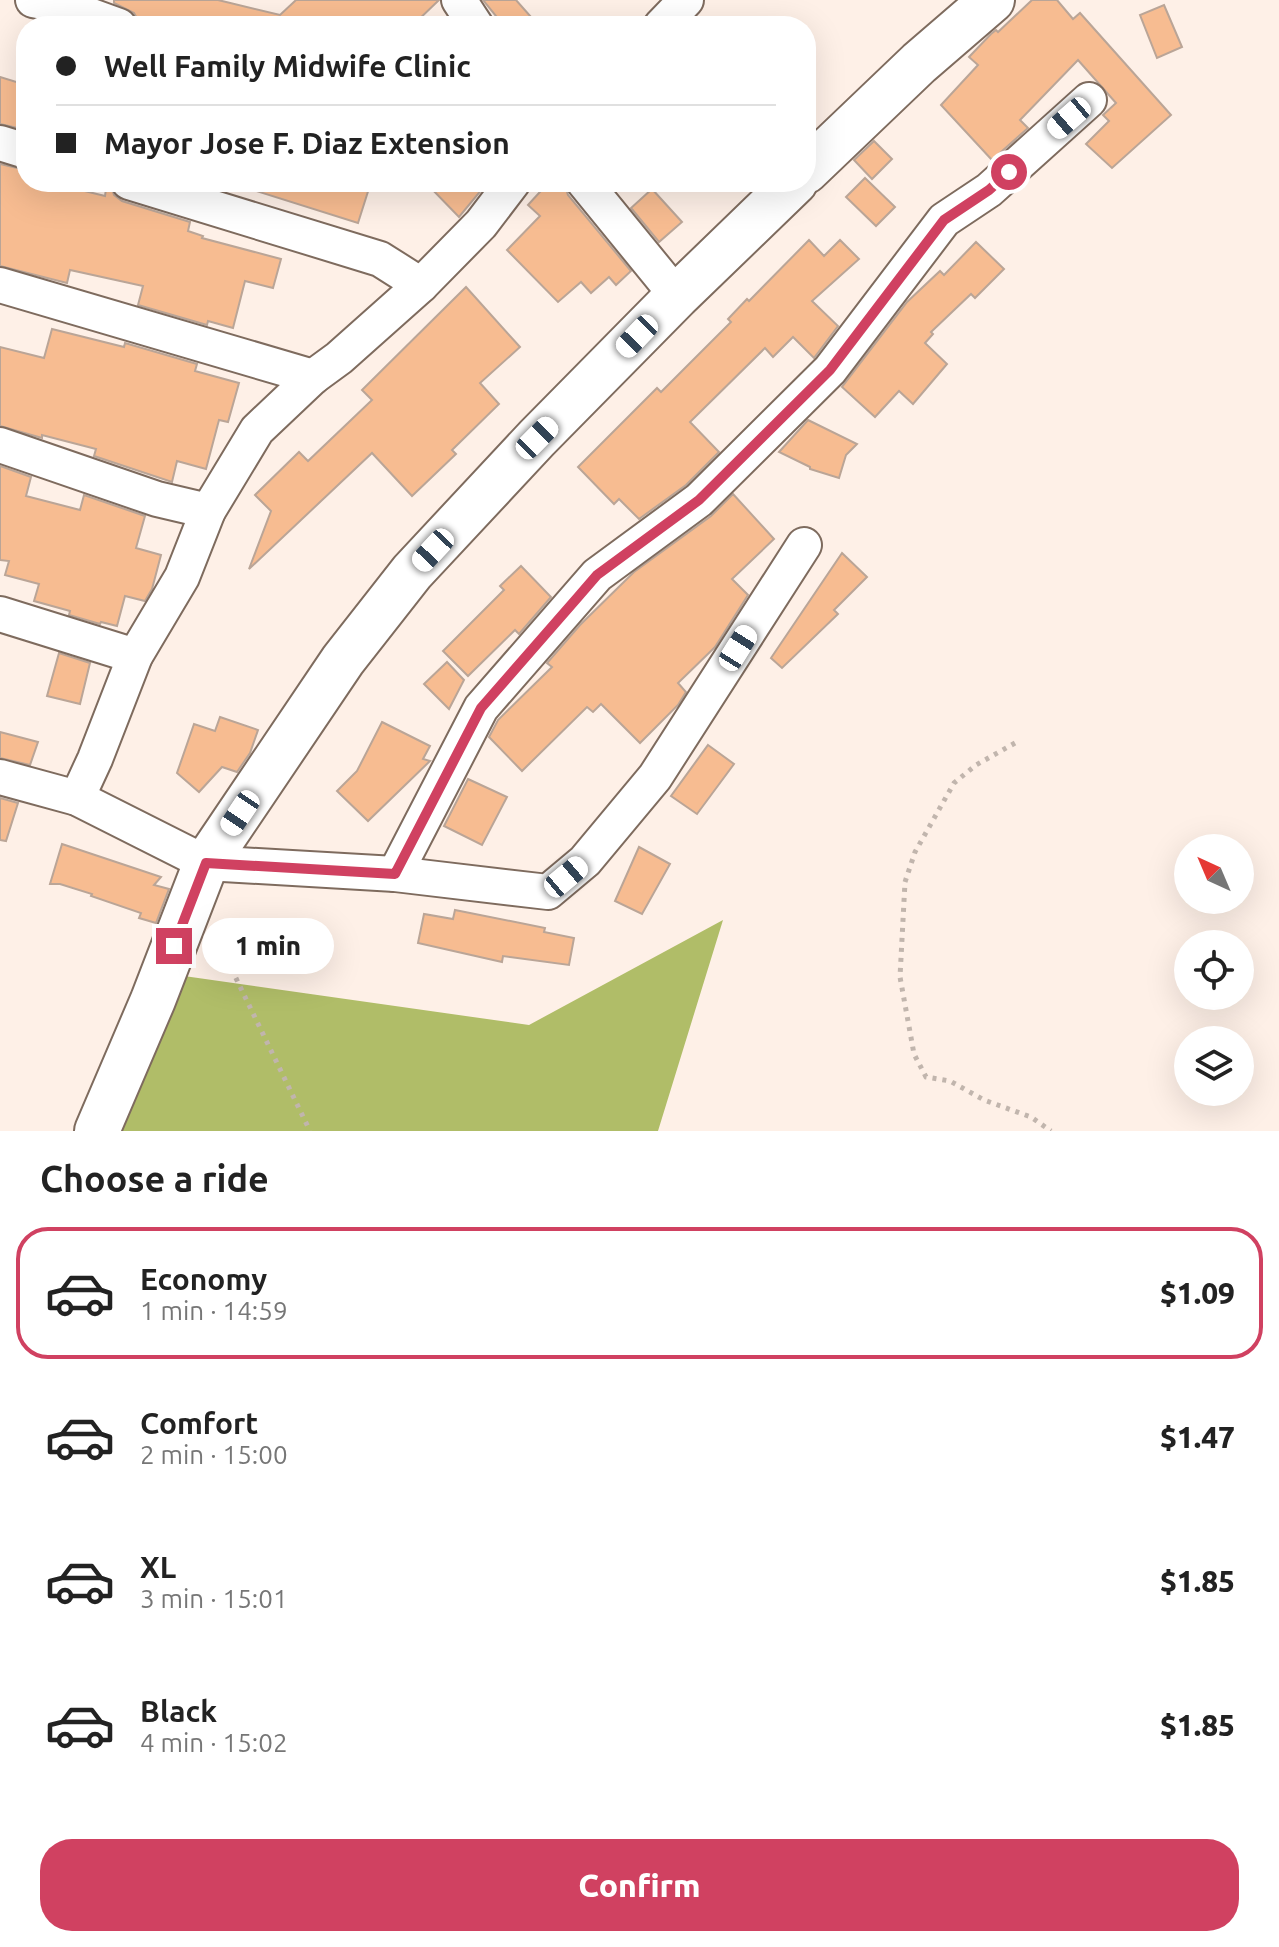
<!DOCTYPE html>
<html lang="en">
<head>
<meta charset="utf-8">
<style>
  body { margin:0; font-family:Ubuntu,sans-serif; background:#f2f2f2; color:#222; height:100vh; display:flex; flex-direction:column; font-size:30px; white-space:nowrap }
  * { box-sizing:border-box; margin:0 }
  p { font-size:26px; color:#767676 }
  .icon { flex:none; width:44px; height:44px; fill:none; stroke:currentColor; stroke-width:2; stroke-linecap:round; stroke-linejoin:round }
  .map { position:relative; height:1131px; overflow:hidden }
  .side { display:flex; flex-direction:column; background:#fff; flex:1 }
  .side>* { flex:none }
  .guide { position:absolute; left:16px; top:16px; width:800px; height:176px; border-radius:32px; box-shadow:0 8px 32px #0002; display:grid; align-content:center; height:176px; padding:0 40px; background:#fff }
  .needle { width:52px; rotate:316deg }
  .controls { position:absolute; left:1174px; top:834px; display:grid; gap:16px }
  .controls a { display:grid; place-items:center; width:80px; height:80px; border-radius:50%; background:#fff; box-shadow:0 8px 32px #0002; font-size:40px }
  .end { position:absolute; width:36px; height:36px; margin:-18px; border:10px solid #d04161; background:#fff; box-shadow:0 0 0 4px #fff }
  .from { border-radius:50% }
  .bubble { position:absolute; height:56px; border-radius:28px; background:#fff; box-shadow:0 8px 32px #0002; font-size:26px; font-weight:800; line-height:56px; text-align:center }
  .car { position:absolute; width:24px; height:48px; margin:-24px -12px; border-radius:10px; box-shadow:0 0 6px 2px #0007; background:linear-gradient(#fff 24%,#345 0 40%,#fff 0 76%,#345 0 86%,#fff 0) }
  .guide b { display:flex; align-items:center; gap:28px; height:76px; font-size:30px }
  .guide b+b { border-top:2px solid #e0e0e0 }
  .guide i { width:20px; height:20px; background:#222 }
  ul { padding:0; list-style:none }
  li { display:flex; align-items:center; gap:24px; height:132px; margin:0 16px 12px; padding:0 24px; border:4px solid transparent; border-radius:32px }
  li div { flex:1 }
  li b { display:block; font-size:30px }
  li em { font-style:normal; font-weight:800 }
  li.current { border-color:#d04161 }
  li>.icon { width:72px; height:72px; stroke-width:1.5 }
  h2 { padding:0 40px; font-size:36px; line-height:96px }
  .cta { display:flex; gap:16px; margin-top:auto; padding:16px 40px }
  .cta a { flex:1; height:92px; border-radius:32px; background:#d04161; color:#fff; font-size:32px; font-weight:800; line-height:92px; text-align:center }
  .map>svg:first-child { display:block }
  .forest { fill:#b0bd68 }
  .building { fill:#f7bc91; stroke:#baa597; stroke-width:2 }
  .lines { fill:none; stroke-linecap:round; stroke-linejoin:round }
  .minor-casing { stroke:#7e6b5e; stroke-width:38 }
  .tertiary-casing { stroke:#7e6b5e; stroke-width:48 }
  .path { stroke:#c1b5ad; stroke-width:5; stroke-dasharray:4 6; stroke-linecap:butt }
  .minor { stroke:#fff; stroke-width:34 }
  .tertiary { stroke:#fff; stroke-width:44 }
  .route { stroke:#d04161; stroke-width:10 }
</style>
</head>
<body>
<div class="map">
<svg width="1279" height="1131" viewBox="0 0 1279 1131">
  <rect width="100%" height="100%" fill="#fef0e7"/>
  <path class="forest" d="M 723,920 L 658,1131 L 111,1131 L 177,975 L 529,1025 Z"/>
  <g class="building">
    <path d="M 114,0 L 218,0 L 280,15 L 296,0 L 439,0 L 412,26 L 178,26 L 138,20 L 134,13 L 114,3 Z"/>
    <path d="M 483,0 L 516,0 L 539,26 L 504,26 Z"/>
    <path d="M 1032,0 L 1057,0 L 1073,19 L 1080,13 L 1171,115 L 1112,168 L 1086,144 L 1109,121 L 1103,115 L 1116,103 L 1078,60 L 1020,120 L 1028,128 L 992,160 L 941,105 L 978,65 L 969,57 L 991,34 L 996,30 L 998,32 Z"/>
    <path d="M 1164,5 L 1182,47 L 1157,58 L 1140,15 Z"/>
    <path d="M 0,77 L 26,85 L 26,130 L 0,124 Z"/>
    <path d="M 874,141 L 892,159 L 872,179 L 854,160 Z"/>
    <path d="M 0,164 L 26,170 L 26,182 L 48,182 L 105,196 L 107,182 L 110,182 L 114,195 L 122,201 L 190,222 L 188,231 L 203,236 L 202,238 L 281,259 L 273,288 L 245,281 L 233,328 L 208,321 L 207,325 L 138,305 L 143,286 L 70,270 L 67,283 L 0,266 Z"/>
    <path d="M 865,178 L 895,207 L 876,226 L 846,197 Z"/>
    <path d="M 248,182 L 371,182 L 358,223 L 247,188 Z"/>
    <path d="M 425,182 L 488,182 L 459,217 Z"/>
    <path d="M 549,182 L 564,182 L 568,195 L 631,271 L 616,285 L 609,277 L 591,293 L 581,282 L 558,302 L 507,250 L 540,216 L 528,205 Z"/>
    <path d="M 652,189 L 682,222 L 659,242 L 631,208 Z"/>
    <path d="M 809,240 L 824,256 L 840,240 L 859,259 L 812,301 L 838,326 L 814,358 L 793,337 L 773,357 L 765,348 L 690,422 L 719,452 L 686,485 L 639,519 L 619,499 L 614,504 L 578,467 L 657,388 L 661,392 L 731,322 L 728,319 L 747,299 L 749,301 Z"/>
    <path d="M 976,242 L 1004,269 L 975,298 L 971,294 L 931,332 L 933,334 L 925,343 L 947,364 L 913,404 L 899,391 L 875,417 L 842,387 L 907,302 L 940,271 L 944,275 Z"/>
    <path d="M 466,287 L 520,347 L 480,383 L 499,404 L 452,450 L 456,454 L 412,496 L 372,453 L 249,569 L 271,511 L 255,495 L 299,452 L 308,461 L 372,400 L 362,390 Z"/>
    <path d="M 52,329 L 124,347 L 125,343 L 197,364 L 195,371 L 239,383 L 228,422 L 219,420 L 206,469 L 177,461 L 172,482 L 94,456 L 96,449 L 42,435 L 42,438 L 0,426 L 0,347 L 44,358 Z"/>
    <path d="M 808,420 L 857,444 L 846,455 L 839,478 L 810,469 L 810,467 L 779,452 Z"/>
    <path d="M 0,466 L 31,477 L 26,496 L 80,510 L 84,495 L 145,516 L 136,548 L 161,555 L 152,589 L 145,601 L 125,596 L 117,626 L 101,622 L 100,624 L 69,615 L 70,611 L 34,601 L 39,584 L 5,575 L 9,561 L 0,560 Z"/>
    <path d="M 733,494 L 774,539 L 732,579 L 748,595 L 715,647 L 678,683 L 686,692 L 678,705 L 640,743 L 601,704 L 593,712 L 587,707 L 522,771 L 489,737 L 498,720 L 552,667 L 547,663 L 580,625 L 634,572 L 711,516 Z"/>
    <path d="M 842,553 L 867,577 L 834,610 L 838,614 L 782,668 L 771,658 Z"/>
    <path d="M 521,566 L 551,597 L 519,634 L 515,630 L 468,676 L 443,651 L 504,590 L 500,586 Z"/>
    <path d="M 59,653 L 90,663 L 80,704 L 47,696 Z"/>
    <path d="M 447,662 L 464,680 L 449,709 L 424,684 Z"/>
    <path d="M 220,717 L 258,730 L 250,753 L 237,772 L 222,767 L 199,792 L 177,773 L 194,724 L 215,731 Z"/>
    <path d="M 382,722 L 430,746 L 423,759 L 430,761 L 368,821 L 337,791 L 357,771 Z"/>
    <path d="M 0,732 L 38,742 L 30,765 L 0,758 Z"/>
    <path d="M 708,745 L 734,764 L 697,814 L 671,796 Z"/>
    <path d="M 468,779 L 507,797 L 482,845 L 444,826 Z"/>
    <path d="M 0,798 L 18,803 L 6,841 L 0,840 Z"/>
    <path d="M 62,844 L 161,877 L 154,885 L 169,889 L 156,923 L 139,918 L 141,913 L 91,896 L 92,894 L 60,884 L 50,884 Z"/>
    <path d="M 639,847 L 670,864 L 642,914 L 615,901 Z"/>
    <path d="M 455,910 L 545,928 L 544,932 L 574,938 L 569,965 L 503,956 L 502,962 L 418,943 L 424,914 L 453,919 Z"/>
  </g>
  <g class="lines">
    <g class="minor-casing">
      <g id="minor">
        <path d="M 33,0 L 64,6 L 119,26"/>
        <path d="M 459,0 L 476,26"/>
        <path d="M 661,26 L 686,0"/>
        <path d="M 0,143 L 26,151"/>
        <path d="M 129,182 L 380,259 L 421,285"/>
        <path d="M 584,182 L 677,296"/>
        <path d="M 0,285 L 313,377"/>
        <path d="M 0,445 L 157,499 L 208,511"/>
        <path d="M 0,614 L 135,656"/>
        <path d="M 0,777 L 77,798 L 206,863 L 395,874 L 548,892 L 585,861 L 655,777 L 804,545"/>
        <path d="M 77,798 L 95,759 L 135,656 L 182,577 L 208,511 L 257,430 L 313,377 L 339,358 L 421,285 L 481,224 L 513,182"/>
        <path d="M 395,874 L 481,708 L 597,575 L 699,500 L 830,370 L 944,220 L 989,190 L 1089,100"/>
      </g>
    </g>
    <g class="tertiary-casing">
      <g id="tertiary">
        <path d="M 806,171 L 919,63 L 992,0"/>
        <path d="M 97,1131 L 153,1000 L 206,863 L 343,660 L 412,572 L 537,438 L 677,296 L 795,182"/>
      </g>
    </g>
    <g class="path">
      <path d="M 1015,743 L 976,765 L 954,783 L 915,852 L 905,882 L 900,977 L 914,1054 L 926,1077 L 950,1081 L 984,1100 L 1031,1117 L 1051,1131"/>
      <path d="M 222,930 L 232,970 L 310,1131"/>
    </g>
    <use href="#minor" class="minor"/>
    <use href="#tertiary" class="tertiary"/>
  </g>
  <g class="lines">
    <path class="route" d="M 174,946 L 206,863 L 395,874 L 481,708 L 578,597 L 597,575 L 699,500 L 830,370 L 944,220 L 989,190 L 1009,172"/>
  </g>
</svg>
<div class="controls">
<a><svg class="needle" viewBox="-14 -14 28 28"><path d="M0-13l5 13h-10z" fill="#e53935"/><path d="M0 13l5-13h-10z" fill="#767676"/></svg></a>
<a><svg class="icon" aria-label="locate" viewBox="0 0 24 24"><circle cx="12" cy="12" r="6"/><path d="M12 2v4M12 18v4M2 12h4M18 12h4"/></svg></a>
<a><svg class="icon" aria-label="layers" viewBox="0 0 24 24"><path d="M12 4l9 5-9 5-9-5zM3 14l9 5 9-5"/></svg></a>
</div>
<i class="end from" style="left:1009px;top:172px"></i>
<i class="end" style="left:174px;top:946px"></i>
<div class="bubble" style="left:202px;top:918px;width:132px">1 min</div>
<i class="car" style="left:1069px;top:118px;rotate:229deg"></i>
<i class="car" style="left:637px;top:336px;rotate:224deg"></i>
<i class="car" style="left:537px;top:438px;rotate:45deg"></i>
<i class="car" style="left:433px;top:550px;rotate:223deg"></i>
<i class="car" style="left:738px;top:648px;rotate:32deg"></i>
<i class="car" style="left:240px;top:813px;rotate:214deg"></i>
<i class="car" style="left:566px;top:877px;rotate:50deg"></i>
<div class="guide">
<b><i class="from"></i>Well Family Midwife Clinic</b>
<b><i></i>Mayor Jose F. Diaz Extension</b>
</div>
</div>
<section class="side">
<h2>Choose a ride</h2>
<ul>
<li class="current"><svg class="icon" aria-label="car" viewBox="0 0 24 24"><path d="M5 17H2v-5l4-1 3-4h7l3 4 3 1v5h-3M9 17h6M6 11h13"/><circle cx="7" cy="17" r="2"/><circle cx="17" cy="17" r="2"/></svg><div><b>Economy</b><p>1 min · 14:59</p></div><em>$1.09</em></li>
<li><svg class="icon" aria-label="car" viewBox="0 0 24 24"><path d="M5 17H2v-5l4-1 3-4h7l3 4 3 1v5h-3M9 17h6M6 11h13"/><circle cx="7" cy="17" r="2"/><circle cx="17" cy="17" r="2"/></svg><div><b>Comfort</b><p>2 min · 15:00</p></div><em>$1.47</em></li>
<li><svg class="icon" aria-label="car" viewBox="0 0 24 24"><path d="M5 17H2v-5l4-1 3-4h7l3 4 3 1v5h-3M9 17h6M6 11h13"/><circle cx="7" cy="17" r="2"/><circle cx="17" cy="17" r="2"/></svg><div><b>XL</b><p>3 min · 15:01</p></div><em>$1.85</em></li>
<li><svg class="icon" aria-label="car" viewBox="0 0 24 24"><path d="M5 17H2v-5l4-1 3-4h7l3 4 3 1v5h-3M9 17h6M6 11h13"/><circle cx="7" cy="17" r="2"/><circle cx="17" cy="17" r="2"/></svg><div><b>Black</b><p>4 min · 15:02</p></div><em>$1.85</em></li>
</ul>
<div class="cta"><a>Confirm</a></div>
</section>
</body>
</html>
